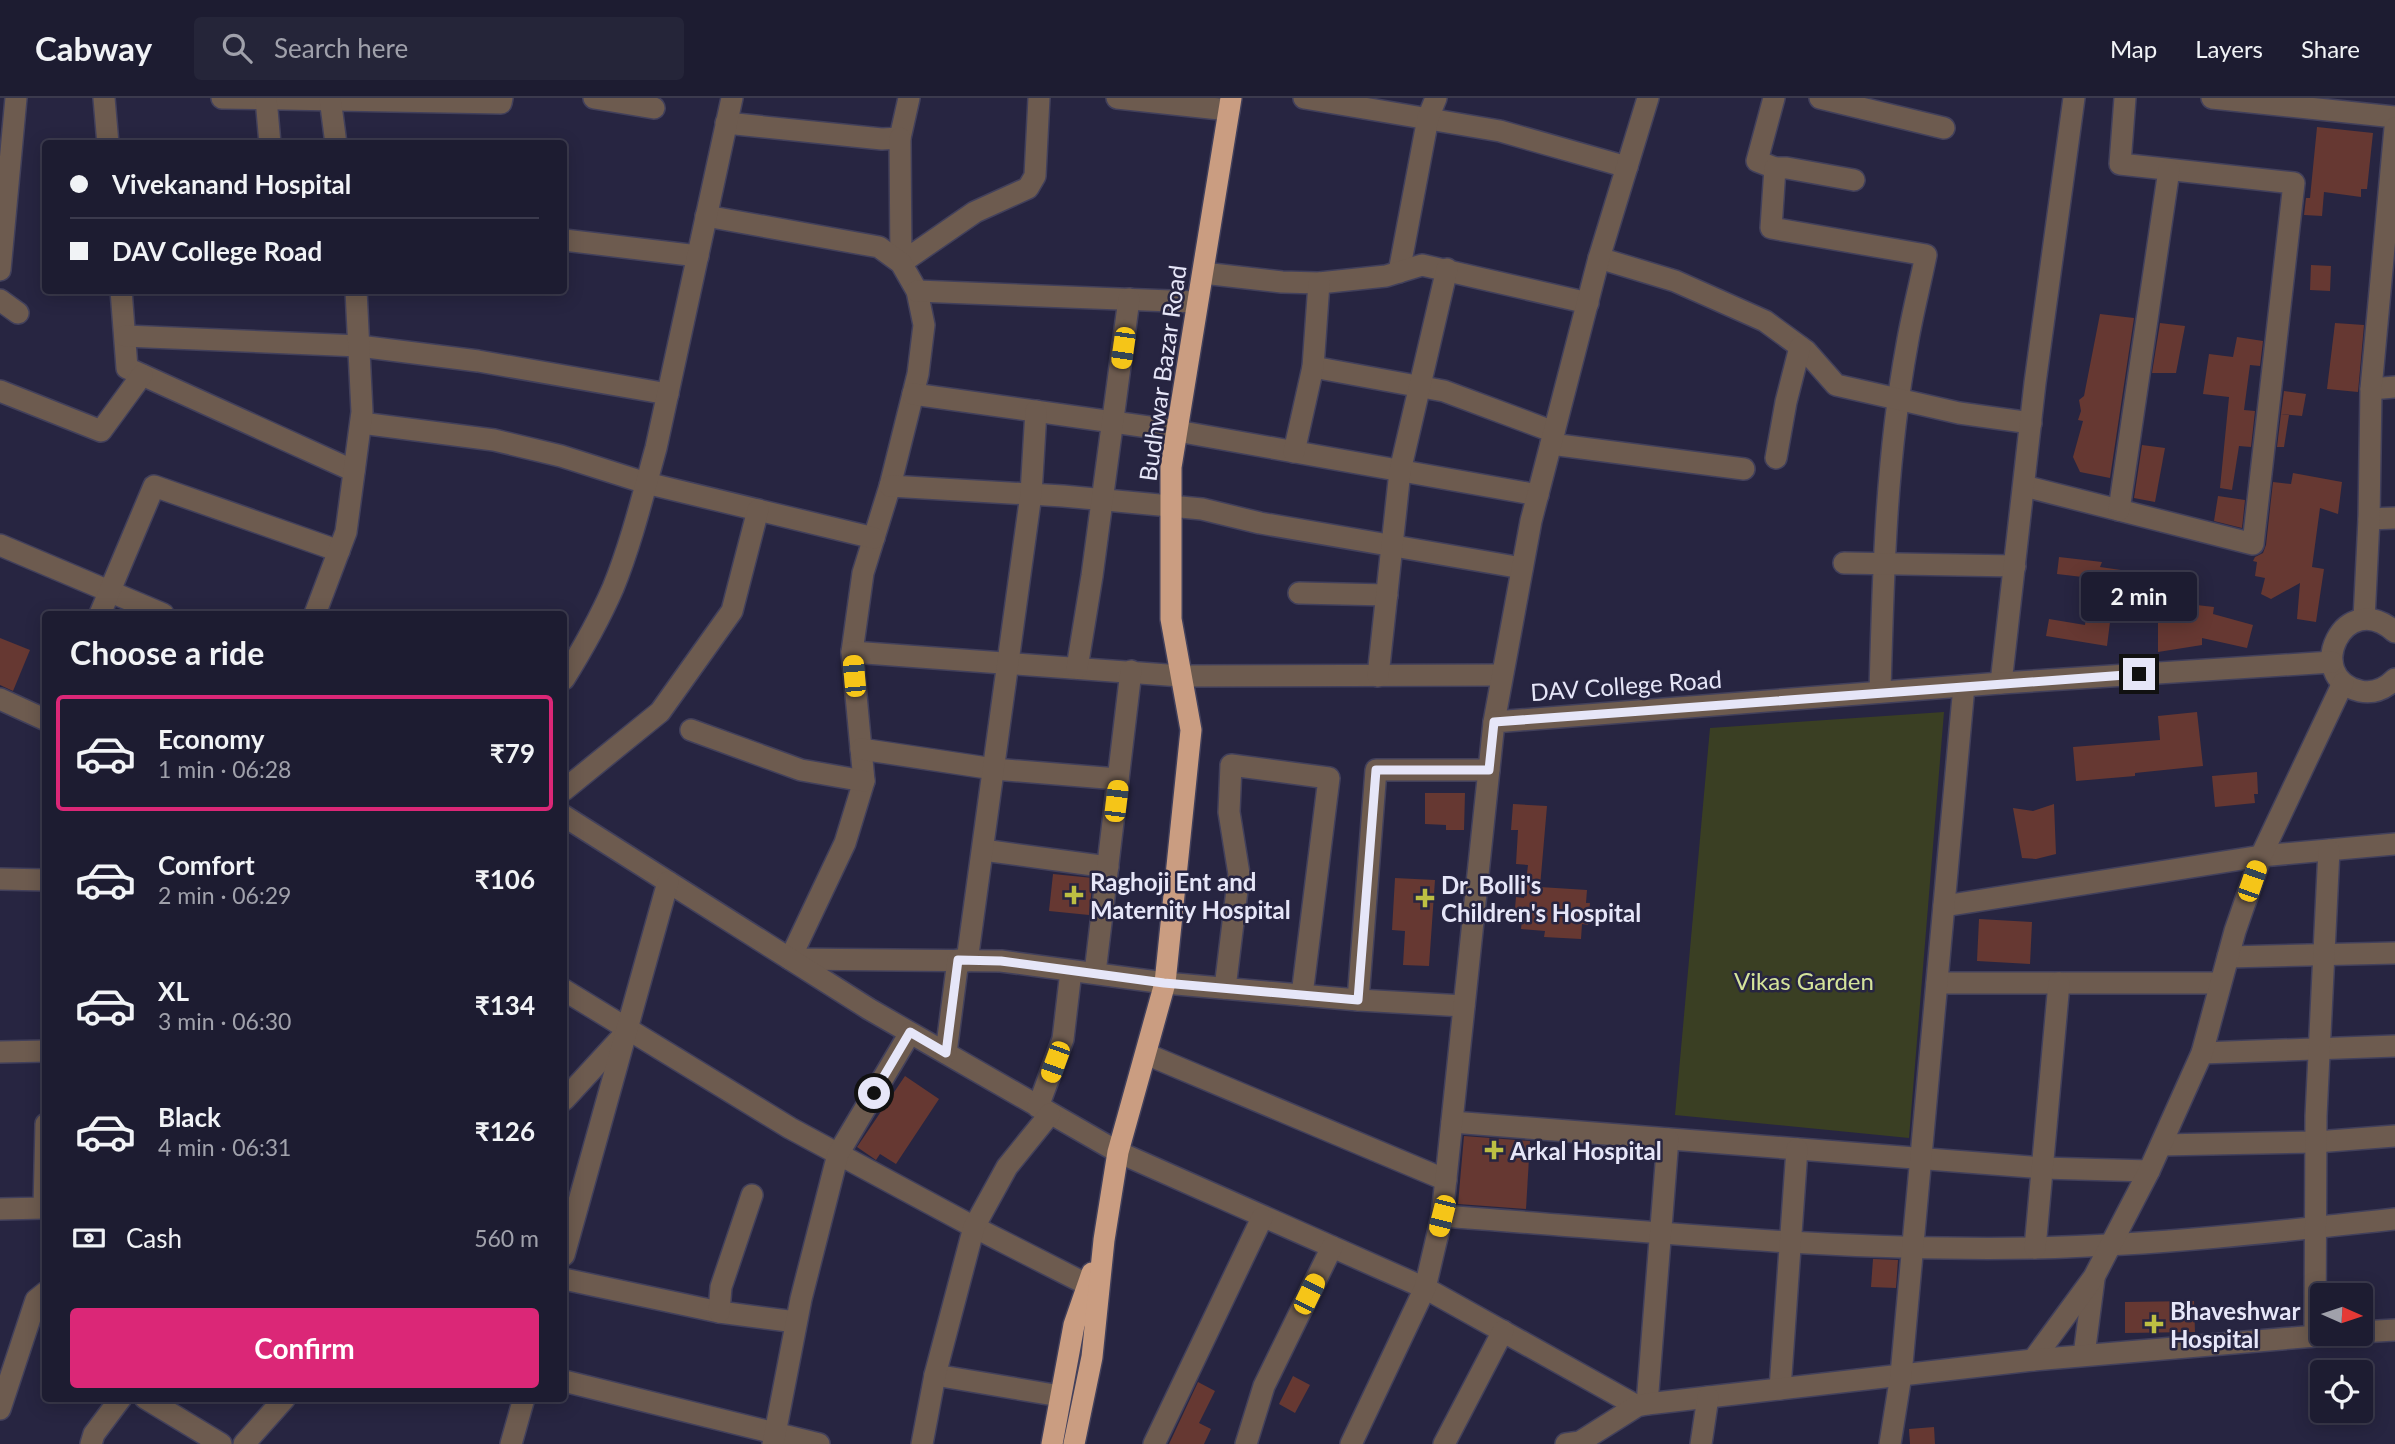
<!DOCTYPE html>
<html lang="en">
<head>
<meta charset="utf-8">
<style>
  body { margin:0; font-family:Lato,sans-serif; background:#252539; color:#f1f3f6; height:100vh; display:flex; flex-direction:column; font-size:26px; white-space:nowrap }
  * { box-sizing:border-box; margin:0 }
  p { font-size:23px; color:#a0a1ab }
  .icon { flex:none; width:38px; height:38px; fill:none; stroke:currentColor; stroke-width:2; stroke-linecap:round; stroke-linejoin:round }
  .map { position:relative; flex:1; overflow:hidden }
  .panel { position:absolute; left:42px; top:513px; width:525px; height:791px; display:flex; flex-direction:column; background:#1d1c31; border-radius:7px; box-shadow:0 4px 18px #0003,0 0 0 2px #3b3a4d }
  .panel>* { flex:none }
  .hud { position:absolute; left:42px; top:42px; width:525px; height:154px; border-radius:7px; box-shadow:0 4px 18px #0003,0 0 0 2px #3b3a4d; display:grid; align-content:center; height:154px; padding:0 28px; background:#1d1c31 }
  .needle { width:46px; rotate:93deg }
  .controls { position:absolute; left:2310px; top:1185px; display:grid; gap:14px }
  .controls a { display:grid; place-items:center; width:63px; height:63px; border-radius:7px; background:#1d1c31; box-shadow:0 4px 18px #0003,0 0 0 2px #3b3a4d; font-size:35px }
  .end { position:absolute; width:32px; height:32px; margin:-16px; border:9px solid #e6e6f8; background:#111; box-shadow:0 0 0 4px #111 }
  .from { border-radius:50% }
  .bubble { position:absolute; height:49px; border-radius:7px; background:#1d1c31; box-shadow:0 4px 18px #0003,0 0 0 2px #3b3a4d; font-size:23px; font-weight:700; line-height:49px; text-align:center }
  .car { position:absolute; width:21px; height:42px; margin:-21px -10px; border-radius:9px; box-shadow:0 0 5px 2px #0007; background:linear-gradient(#f5c518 24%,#345 0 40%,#f5c518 0 76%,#345 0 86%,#f5c518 0) }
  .hud b { display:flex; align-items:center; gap:24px; height:66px; font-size:26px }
  .hud b+b { border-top:2px solid #3b3a4d }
  .hud i { width:18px; height:18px; background:#f1f3f6 }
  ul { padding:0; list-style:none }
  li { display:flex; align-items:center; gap:21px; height:116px; margin:0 14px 10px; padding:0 14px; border:4px solid transparent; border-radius:7px }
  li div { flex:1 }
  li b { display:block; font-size:26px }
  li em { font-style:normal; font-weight:700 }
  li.current { border-color:#db2777 }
  li>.icon { width:63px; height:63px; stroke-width:1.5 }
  h2 { padding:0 28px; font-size:32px; line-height:84px }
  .pay { display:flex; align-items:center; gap:18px; height:77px; padding:0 28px; font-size:26px }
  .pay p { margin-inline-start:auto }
  .action { display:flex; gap:14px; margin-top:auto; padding:14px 28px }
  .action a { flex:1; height:80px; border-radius:7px; background:#db2777; color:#fff; font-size:28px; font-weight:700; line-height:80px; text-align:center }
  header { display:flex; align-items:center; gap:42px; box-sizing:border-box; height:98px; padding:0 35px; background:#1d1c31; border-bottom:2px solid #3b3a4d }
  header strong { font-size:33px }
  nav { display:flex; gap:38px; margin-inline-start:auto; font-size:24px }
  .search { width:490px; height:63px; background:#252539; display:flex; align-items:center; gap:18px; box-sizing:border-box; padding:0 24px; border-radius:7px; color:#a0a1ab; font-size:26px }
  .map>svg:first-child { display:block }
  .green { fill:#3a3f23 }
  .building { fill:#663832 }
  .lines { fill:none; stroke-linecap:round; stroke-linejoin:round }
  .minor-casing { stroke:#42405b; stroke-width:24 }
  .highway-casing { stroke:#42405b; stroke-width:24 }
  .minor { stroke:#6d5b4f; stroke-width:21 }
  .highway { stroke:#ca9d81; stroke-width:21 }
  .route { stroke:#e6e6f8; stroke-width:9 }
  .poi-dot { fill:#bdbf43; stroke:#272541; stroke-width:2.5 }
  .labels { text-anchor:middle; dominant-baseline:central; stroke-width:5; stroke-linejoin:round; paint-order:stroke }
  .street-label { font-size:24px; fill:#e6e6f8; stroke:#272541 }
  .poi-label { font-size:24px; font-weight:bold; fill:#e6e6f8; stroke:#272541; text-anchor:start }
  .park-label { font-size:24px; fill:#d5e49a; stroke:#272541 }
</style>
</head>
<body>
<header>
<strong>Cabway</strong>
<div class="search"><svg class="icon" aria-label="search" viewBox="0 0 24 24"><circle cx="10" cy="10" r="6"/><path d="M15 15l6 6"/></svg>Search here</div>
<nav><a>Map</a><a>Layers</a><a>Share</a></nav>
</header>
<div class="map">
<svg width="2395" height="1346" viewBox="0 0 2395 1346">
  <rect width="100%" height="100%" fill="#272541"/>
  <path class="green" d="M 1944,614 L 1909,1040 L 1675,1017 L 1710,630 Z"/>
  <g class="building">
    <path d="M 2317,29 L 2373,35 L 2367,91 L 2361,91 L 2361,99 L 2324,94 L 2322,118 L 2304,117 L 2306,100 L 2310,100 Z"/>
    <path d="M 2311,167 L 2331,168 L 2330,193 L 2310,192 Z"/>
    <path d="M 2100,216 L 2134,220 L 2110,380 L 2080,374 L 2073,359 L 2083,323 L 2078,322 L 2081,313 L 2079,302 L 2084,298 Z"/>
    <path d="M 2160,225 L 2185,228 L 2176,275 L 2152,275 Z"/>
    <path d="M 2335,225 L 2364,227 L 2358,294 L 2327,291 Z"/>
    <path d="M 2237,239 L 2263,243 L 2260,268 L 2250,267 L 2244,312 L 2255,313 L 2251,349 L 2239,348 L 2232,392 L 2220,390 L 2229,299 L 2203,296 L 2209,256 L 2233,259 Z"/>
    <path d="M 2284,293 L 2306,296 L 2302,318 L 2281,316 Z"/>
    <path d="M 2281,316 L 2289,317 L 2284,349 L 2277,349 Z"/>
    <path d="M 2142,347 L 2165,350 L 2155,404 L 2134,400 Z"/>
    <path d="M 2293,375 L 2342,384 L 2338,416 L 2320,410 L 2312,469 L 2324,471 L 2316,524 L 2297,521 L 2300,485 L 2271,501 L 2261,496 L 2265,480 L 2255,478 L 2257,464 L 2253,463 L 2255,459 L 2263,455 L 2266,447 L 2273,384 L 2291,386 Z"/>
    <path d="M 2218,398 L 2245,402 L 2242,430 L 2214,423 Z"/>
    <path d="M 2059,459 L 2102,464 L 2100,469 L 2121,472 L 2119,490 L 2162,494 L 2161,503 L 2214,509 L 2213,516 L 2253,527 L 2247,550 L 2202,540 L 2202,547 L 2158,554 L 2158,517 L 2116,514 L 2114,524 L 2110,524 L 2107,548 L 2046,538 L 2049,521 L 2085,527 L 2091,480 L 2057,476 Z"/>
    <path d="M 0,540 L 30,552 L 13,593 L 0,587 Z"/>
    <path d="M 2197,614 L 2203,668 L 2135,675 L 2135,678 L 2076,683 L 2073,649 L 2160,642 L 2158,618 Z"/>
    <path d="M 2257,674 L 2258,696 L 2254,696 L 2255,705 L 2215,709 L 2212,678 Z"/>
    <path d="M 1425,695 L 1465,695 L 1464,732 L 1446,732 L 1446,727 L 1425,726 Z"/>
    <path d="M 1513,706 L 1547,708 L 1540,789 L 1587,792 L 1586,805 L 1590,805 L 1588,827 L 1582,826 L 1581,841 L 1544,839 L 1545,833 L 1521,831 L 1522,822 L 1514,822 L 1516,799 L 1524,800 L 1528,767 L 1516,766 L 1518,732 L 1511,732 Z"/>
    <path d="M 2054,706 L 2056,756 L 2036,761 L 2022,760 L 2013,710 L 2033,713 Z"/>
    <path d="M 1053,776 L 1093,780 L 1089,817 L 1049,813 Z"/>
    <path d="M 1395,780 L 1435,782 L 1429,868 L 1403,867 L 1405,833 L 1392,832 Z"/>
    <path d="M 1979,821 L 2032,824 L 2030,866 L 1977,863 Z"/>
    <path d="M 905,978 L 939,1001 L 896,1066 L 880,1056 L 876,1062 L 857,1049 Z"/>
    <path d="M 1464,1038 L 1530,1043 L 1526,1111 L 1458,1106 Z"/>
    <path d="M 1873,1161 L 1898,1162 L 1896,1190 L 1871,1189 Z"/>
    <path d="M 2194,1203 L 2195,1234 L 2125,1235 L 2125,1204 Z"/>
    <path d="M 1293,1278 L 1310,1287 L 1295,1315 L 1279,1306 Z"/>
    <path d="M 1198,1284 L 1215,1293 L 1199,1325 L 1211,1331 L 1204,1346 L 1169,1346 Z"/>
    <path d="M 1934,1329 L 1935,1346 L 1910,1346 L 1909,1331 Z"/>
  </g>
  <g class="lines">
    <g class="minor-casing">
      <g id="minor">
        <path d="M 104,0 L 108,46"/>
        <path d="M 222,0 L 501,5 L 502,0"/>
        <path d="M 266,0 L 270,46"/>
        <path d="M 330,0 L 336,46"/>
        <path d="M 594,0 L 654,10"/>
        <path d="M 1117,0 L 1229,12"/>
        <path d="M 1304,0 L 1500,33 L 1627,69"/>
        <path d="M 1774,0 L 1757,63 L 1775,70"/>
        <path d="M 1820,0 L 1944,30"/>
        <path d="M 2212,0 L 2395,19"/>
        <path d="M 726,25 L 882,41 L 900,40 L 909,0"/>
        <path d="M 900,40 L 901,165 L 975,114 L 1028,90 L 1035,78 L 1039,0"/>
        <path d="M 1854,82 L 1787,70 L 1775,70 L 1771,130 L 1926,157 C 1920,187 1912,217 1907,247 C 1886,361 1883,479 1880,594"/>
        <path d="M 706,118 L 879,149 L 901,165 L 917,193 L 924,227 L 918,276 L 890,388 L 863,475 L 852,554 L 864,683 L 845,745 L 790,861 L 1001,863 L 1165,885 L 1358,902 L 1464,908"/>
        <path d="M 564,142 L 698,158"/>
        <path d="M 1599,160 L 1675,183 L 1765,223 L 1806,253 L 1836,287 L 1959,315 L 2031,325"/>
        <path d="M 0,172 L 16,0"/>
        <path d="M 1399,174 L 1428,20 L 1436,0"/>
        <path d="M 1203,175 L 1282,184 L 1319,185 L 1386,178 L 1422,167 L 1588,205"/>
        <path d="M 121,192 L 127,270 L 354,373"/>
        <path d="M 917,193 L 1197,204"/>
        <path d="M 0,202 L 18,215"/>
        <path d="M 125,238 L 359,248 L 478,263 L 668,296"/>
        <path d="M 1313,269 L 1444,293 L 1554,334"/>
        <path d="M 2371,291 L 2395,289"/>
        <path d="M 0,293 L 101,333 L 142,277"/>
        <path d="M 913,296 L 1177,333 L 1538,397"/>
        <path d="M 361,325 L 494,342 L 561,358 L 646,385 L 874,440"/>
        <path d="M 1551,346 L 1744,371"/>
        <path d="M 1294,354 L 1313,269 L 1319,185"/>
        <path d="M 1776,360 L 1786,304 L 1800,249"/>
        <path d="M 890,388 L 1063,398 L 1202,411 L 1260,425 L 1522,470"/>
        <path d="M 2024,388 L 2253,446 L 2294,85 L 2120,66 L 2125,0"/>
        <path d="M 2119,412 L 2169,72"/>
        <path d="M 2369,421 L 2395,420"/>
        <path d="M 0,447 L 163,516"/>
        <path d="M 1844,465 L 2015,468"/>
        <path d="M 1299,495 L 1387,497"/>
        <path d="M 100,516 L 154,388 L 339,453"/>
        <path d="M 315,516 L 346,434 L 362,314 L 356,192"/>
        <path d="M 2364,521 L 2369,421 L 2371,291 L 2395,30"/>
        <path d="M 2395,534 C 2344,488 2302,580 2360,593 C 2374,596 2385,591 2395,581"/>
        <path d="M 852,554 L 1181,578 L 1502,577"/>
        <path d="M 1077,570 L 1092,478 L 1129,201"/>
        <path d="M 1378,578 L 1400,373 L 1447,171"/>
        <path d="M 564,581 C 582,552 599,522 613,490 C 631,446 643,397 656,350 L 732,0"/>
        <path d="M 2001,585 L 2035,285 L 2074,0"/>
        <path d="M 0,601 L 46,622"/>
        <path d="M 1494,624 L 1531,423 L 1599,160 L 1648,0"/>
        <path d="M 691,632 L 801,672 L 864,683"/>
        <path d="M 861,651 L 994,671 L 1118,681"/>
        <path d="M 564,692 L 660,614 L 732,513 L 758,412"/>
        <path d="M 564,718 L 869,911 L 1118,1054 L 1425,1190 L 1637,1308"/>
        <path d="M 983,752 L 1108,769"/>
        <path d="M 0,781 L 46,782"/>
        <path d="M 1944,808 L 2261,758 L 2395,746"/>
        <path d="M 2228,859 L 2395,855"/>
        <path d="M 967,863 L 1031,396 L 1036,313"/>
        <path d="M 1095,875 L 1131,573"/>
        <path d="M 1937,885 L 2220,885"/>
        <path d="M 1225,890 L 1239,776 L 1229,714 L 1231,667 L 1329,680 L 1302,897"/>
        <path d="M 564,892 L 790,1030 L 974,1129 L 1088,1187"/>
        <path d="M 1358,902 L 1376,672 L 1489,672"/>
        <path d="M 0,954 L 46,953"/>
        <path d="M 946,955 L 958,862"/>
        <path d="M 2202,955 L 2395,948"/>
        <path d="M 1146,956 L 1446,1082"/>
        <path d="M 564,1002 L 621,940"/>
        <path d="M 1038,1009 L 1063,941 L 1071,873"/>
        <path d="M 1452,1024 L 2043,1070 L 2149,1073"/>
        <path d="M 2161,1047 L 2316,1044 L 2395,1038"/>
        <path d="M 0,1111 L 44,1110 L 46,1026"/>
        <path d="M 1442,1118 C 1639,1132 1838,1154 2035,1150 C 2155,1147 2276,1134 2395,1121"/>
        <path d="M 2035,1150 L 2059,885"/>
        <path d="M 564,1157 L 668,784"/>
        <path d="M 564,1181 L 719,1214 L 796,1224"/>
        <path d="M 719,1214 L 721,1189 L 752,1097"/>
        <path d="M 2361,1234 L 2395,1232"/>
        <path d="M 2315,1237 L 2316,1018 L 2329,752"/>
        <path d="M 2084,1257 L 2094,1181"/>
        <path d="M 2033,1262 L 2094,1179 L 2149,1073 L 2202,955 L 2235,833 L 2261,758 L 2343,585"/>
        <path d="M 935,1277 L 1060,1298"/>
        <path d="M 564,1283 L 819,1346"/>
        <path d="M 1780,1291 L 1797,1051"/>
        <path d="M 145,1300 L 221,1346"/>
        <path d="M 1647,1306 L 1668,1041"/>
        <path d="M 0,1311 L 36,1202 L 46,1194"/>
        <path d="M 91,1346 L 94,1336 L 121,1300"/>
        <path d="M 244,1346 L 285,1300"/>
        <path d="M 511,1346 L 524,1300"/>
        <path d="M 773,1346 L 801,1201 L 838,1056 L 910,935"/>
        <path d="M 922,1346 L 935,1277 L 974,1129 L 1007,1069 L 1050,1016"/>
        <path d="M 1154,1346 L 1262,1120"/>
        <path d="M 1246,1346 L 1264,1288 L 1332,1149"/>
        <path d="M 1351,1346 L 1425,1190 L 1442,1118 L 1494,624 L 2001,585 L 2332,564"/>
        <path d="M 1444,1346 L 1503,1233"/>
        <path d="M 1566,1346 L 1580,1344 L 1637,1308 L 1647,1306 L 2033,1262 L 2340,1236"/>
        <path d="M 1701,1346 L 1708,1299"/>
        <path d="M 1890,1346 L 1901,1277 L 1964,588"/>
      </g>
    </g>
    <g class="highway-casing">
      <g id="highway">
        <path d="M 1052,1346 L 1074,1227 L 1092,1175"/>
        <path d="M 1074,1346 L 1092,1259 L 1104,1142 L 1118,1054 L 1165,885 L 1191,632 L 1171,521 L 1171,369 L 1231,0"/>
      </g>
    </g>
    <use href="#minor" class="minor"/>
    <use href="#highway" class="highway"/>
  </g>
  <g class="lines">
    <path class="route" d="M 874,995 L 910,934 L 946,955 L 958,862 L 1001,863 L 1164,885 L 1358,902 L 1376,672 L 1489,672 L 1494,624 L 2139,576"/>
  </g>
  <g class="poi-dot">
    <path d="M1070.5 786.5h7v7h7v7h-7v7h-7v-7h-7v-7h7z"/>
    <path d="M1421.5 789.5h7v7h7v7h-7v7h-7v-7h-7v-7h7z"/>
    <path d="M1490.5 1041.5h7v7h7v7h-7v7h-7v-7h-7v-7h7z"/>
    <path d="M2150.5 1215.5h7v7h7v7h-7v7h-7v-7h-7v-7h7z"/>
  </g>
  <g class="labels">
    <g class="street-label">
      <text transform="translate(1162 275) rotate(-82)">Budhwar Bazar Road</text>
      <text transform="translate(1626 587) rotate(-4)">DAV College Road</text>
    </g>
    <g class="poi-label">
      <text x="1090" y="783">Raghoji Ent and<tspan x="1090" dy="28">Maternity Hospital</tspan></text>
      <text x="1441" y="786">Dr. Bolli's<tspan x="1441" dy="28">Children's Hospital</tspan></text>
      <text x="1510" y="1052">Arkal Hospital</text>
      <text x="2170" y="1212">Bhaveshwar<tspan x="2170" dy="28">Hospital</tspan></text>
    </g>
    <g class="park-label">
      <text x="1804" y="882">Vikas Garden</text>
    </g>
  </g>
</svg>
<div class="controls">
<a><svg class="needle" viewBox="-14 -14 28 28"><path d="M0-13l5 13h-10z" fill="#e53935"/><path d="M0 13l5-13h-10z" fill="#a0a1ab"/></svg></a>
<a><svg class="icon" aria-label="locate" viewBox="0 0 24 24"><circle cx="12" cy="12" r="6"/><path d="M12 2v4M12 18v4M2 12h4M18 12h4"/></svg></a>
</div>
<i class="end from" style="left:874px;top:995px"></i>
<i class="end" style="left:2139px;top:576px"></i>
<div class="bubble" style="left:2081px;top:474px;width:116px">2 min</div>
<i class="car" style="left:1123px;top:250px;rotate:188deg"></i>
<i class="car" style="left:854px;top:578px;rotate:355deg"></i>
<i class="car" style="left:1116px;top:703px;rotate:7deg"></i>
<i class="car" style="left:2252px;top:783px;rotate:19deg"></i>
<i class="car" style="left:1055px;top:964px;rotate:200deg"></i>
<i class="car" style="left:1442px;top:1118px;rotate:194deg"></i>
<i class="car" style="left:1309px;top:1196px;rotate:26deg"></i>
<div class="hud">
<b><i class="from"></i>Vivekanand Hospital</b>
<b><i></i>DAV College Road</b>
</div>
<section class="panel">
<h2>Choose a ride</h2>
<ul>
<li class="current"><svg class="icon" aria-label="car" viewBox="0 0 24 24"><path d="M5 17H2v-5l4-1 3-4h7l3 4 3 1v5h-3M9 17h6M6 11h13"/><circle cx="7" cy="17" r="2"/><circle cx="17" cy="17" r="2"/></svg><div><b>Economy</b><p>1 min · 06:28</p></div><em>₹79</em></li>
<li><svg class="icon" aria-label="car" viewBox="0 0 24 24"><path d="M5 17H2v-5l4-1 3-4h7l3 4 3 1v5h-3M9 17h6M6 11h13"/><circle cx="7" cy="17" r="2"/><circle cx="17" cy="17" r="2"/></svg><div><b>Comfort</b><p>2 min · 06:29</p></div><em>₹106</em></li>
<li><svg class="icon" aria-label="car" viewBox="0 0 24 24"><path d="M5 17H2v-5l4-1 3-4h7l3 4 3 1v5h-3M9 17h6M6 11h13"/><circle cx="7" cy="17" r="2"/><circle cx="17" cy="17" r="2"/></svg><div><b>XL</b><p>3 min · 06:30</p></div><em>₹134</em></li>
<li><svg class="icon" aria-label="car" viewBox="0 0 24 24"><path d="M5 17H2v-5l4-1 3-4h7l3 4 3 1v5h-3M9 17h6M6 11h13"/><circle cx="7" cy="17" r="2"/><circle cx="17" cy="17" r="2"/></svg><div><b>Black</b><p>4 min · 06:31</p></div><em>₹126</em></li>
</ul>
<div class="pay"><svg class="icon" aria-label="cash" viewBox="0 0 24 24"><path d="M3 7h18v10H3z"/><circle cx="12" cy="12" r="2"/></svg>Cash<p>560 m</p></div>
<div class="action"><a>Confirm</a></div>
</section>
</div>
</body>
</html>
